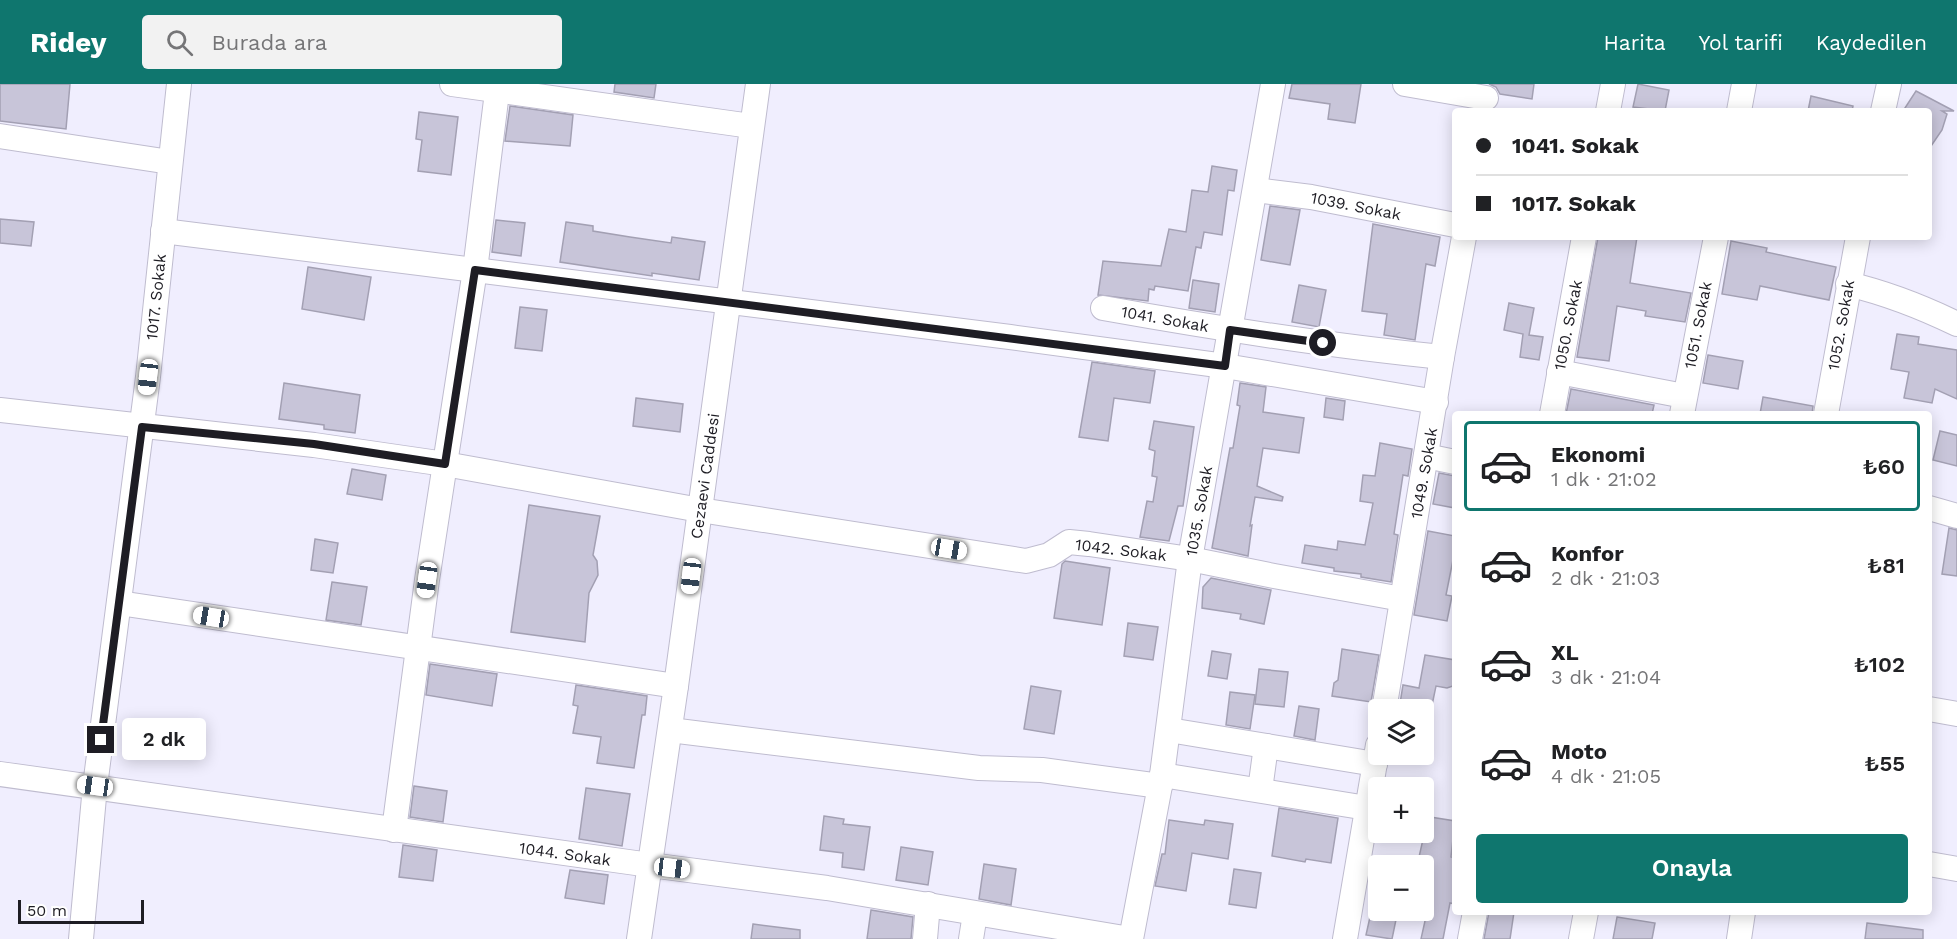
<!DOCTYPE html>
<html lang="tr">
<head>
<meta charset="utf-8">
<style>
  body { margin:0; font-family:"Work Sans",sans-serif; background:#f2f2f2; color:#202124; height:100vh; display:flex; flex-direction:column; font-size:22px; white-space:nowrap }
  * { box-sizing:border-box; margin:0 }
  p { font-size:20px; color:#757577 }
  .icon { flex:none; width:33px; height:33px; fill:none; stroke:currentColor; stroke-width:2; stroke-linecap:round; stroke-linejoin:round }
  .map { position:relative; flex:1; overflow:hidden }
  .drawer { position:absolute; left:1452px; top:327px; width:480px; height:504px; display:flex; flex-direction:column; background:#fff; border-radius:6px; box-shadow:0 3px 15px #0003 }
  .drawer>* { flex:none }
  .top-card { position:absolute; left:1452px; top:24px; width:480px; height:132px; border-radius:6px; box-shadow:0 3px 15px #0003; display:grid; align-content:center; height:132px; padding:0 24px; background:#fff }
  .fabs { position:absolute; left:1368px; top:615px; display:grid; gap:12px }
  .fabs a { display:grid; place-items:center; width:66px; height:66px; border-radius:6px; background:#fff; box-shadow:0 3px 15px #0003; font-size:30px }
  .scale { position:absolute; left:18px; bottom:15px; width:126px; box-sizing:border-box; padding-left:6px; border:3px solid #1e1d24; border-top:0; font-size:16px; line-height:21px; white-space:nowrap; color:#1e1d24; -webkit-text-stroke:4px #fff; paint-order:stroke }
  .end { position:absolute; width:27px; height:27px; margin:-14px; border:8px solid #1e1d24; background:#fff; box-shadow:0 0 0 3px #fff }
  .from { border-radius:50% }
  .bubble { position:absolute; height:42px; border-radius:6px; background:#fff; box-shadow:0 3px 15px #0003; font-size:20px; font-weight:600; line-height:42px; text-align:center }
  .car { position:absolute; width:18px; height:36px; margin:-18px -9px; border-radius:8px; box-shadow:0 0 4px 2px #0007; background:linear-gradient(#fff 24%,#345 0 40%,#fff 0 76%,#345 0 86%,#fff 0) }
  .top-card b { display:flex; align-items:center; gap:21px; height:57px; font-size:22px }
  .top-card b+b { border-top:2px solid #e0e0e0 }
  .top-card i { width:15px; height:15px; background:#202124 }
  ul { padding:10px 0 0; list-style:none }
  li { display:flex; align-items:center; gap:18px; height:90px; margin:0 12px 9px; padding:0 12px; border:3px solid transparent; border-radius:6px }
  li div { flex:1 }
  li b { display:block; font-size:22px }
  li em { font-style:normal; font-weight:600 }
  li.active { border-color:#0f766e }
  li>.icon { width:54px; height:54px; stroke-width:1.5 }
  .cta { display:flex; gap:12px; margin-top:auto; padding:12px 24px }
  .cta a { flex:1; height:69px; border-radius:6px; background:#0f766e; color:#fff; font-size:24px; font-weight:600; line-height:69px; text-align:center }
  header { display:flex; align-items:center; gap:36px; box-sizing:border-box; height:84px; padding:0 30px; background:#0f766e; color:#fff }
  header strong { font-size:28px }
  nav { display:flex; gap:33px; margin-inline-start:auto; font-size:21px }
  .search { width:420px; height:54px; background:#f2f2f2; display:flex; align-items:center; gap:15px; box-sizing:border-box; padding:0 21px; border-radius:6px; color:#757577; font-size:22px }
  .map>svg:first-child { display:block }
  .building { fill:#c8c5d9; stroke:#a3a0b3; stroke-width:1.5 }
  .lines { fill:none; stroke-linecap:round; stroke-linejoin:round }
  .minor-casing { stroke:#bfbccf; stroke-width:26 }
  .minor { stroke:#fff; stroke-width:24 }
  .route { stroke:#1e1d24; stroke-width:8 }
  .labels { text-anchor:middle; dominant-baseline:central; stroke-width:5; stroke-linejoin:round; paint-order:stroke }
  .street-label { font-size:16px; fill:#1e1d24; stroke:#fff }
</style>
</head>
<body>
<header>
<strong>Ridey</strong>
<div class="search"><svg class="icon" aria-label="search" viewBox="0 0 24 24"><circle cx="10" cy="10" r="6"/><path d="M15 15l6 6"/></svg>Burada ara</div>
<nav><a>Harita</a><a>Yol tarifi</a><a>Kaydedilen</a></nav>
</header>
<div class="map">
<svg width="1957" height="855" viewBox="0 0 1957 855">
  <rect width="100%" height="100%" fill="#f0eefe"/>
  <g class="building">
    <path d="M 0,0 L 70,0 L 66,45 L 0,37 Z"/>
    <path d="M 615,0 L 656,0 L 654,14 L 614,8 Z"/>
    <path d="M 1292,0 L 1361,0 L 1355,39 L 1328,35 L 1330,20 L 1289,14 Z"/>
    <path d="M 1489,0 L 1534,0 L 1532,15 L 1500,10 L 1496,3 Z"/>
    <path d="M 1638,0 L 1669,6 L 1665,27 L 1633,23 Z"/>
    <path d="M 1916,7 L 1954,27 L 1942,27 L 1947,30 L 1942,46 L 1929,65 L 1929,27 L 1903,27 Z"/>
    <path d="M 1811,12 L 1853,22 L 1852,27 L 1808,27 Z"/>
    <path d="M 510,22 L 573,31 L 570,62 L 505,57 Z"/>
    <path d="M 419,28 L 458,33 L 451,91 L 418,87 L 422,56 L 416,55 Z"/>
    <path d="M 1212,82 L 1237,86 L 1234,107 L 1228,106 L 1222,151 L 1204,148 L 1201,164 L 1196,163 L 1188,207 L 1155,202 L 1154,206 L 1149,205 L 1148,217 L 1098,211 L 1103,177 L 1161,182 L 1169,145 L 1186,148 L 1192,106 L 1208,108 Z"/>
    <path d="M 1270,122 L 1300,126 L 1290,181 L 1261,176 Z"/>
    <path d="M 0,135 L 34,138 L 31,162 L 0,159 Z"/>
    <path d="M 496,136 L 525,139 L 521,172 L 492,168 Z"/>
    <path d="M 566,138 L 593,142 L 593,147 L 630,153 L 671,159 L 672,153 L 705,158 L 699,196 L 652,189 L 652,192 L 560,178 Z"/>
    <path d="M 1373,140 L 1440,153 L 1435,182 L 1426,180 L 1415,256 L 1384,251 L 1387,230 L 1362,227 Z"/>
    <path d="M 1598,153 L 1637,153 L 1630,199 L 1691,209 L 1685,238 L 1645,232 L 1646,227 L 1617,222 L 1609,277 L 1577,273 Z"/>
    <path d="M 1731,157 L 1767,164 L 1766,168 L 1836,183 L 1829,216 L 1760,202 L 1757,216 L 1722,210 Z"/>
    <path d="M 308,183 L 371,193 L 364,236 L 302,225 Z"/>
    <path d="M 1193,196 L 1219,200 L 1215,228 L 1189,224 Z"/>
    <path d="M 1299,201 L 1326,206 L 1319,243 L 1292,238 Z"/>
    <path d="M 1509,219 L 1534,224 L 1529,251 L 1543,253 L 1539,276 L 1520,273 L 1523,250 L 1504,246 Z"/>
    <path d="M 520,223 L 547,226 L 542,267 L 515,264 Z"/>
    <path d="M 1897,250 L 1919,253 L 1918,260 L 1957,266 L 1957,315 L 1935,305 L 1932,319 L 1904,314 L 1909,288 L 1891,285 Z"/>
    <path d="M 1708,271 L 1743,277 L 1738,305 L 1703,299 Z"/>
    <path d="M 1092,278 L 1155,287 L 1150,319 L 1114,314 L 1108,357 L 1079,353 Z"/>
    <path d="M 284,299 L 360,311 L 355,349 L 324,345 L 324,341 L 279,335 Z"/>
    <path d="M 1240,299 L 1266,303 L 1263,328 L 1304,334 L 1299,369 L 1263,364 L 1257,402 L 1283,413 L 1282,417 L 1255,413 L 1250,442 L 1252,441 L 1248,472 L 1212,464 L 1230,364 L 1233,364 L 1240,322 L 1237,321 Z"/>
    <path d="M 1571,305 L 1654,321 L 1652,330 L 1566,330 Z"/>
    <path d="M 1763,313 L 1813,322 L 1812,330 L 1760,330 Z"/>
    <path d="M 636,314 L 683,320 L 680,348 L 633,342 Z"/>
    <path d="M 1326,314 L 1345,317 L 1343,336 L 1324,333 Z"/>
    <path d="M 1154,337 L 1194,343 L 1183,422 L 1178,422 L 1169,457 L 1140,453 L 1147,417 L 1153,418 L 1157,393 L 1152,392 L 1155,367 L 1149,365 Z"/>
    <path d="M 1940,347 L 1957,351 L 1957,382 L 1933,376 Z"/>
    <path d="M 1380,359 L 1412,365 L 1408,392 L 1403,391 L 1394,450 L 1398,451 L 1391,498 L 1361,493 L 1361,490 L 1334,487 L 1334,484 L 1302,479 L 1305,461 L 1337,466 L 1338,457 L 1365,461 L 1373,419 L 1360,417 L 1363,391 L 1375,392 Z"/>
    <path d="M 352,385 L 386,391 L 382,416 L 347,410 Z"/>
    <path d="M 1439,389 L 1455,392 L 1455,424 L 1433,420 Z"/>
    <path d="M 529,421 L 600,432 L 593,471 L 597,477 L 598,491 L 589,509 L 585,558 L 511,548 Z"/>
    <path d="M 1949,444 L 1957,446 L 1957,492 L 1942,490 Z"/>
    <path d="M 1428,447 L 1455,452 L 1455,466 L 1446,511 L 1452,512 L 1447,537 L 1414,531 Z"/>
    <path d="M 315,455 L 338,459 L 333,489 L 311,486 Z"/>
    <path d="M 1065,477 L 1110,484 L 1102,541 L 1054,534 L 1062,480 Z"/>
    <path d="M 1211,494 L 1271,506 L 1264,540 L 1240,535 L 1241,530 L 1202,524 L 1203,503 Z"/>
    <path d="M 332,498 L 367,503 L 361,541 L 326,536 Z"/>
    <path d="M 1128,539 L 1158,543 L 1153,576 L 1124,572 Z"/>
    <path d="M 1342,565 L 1379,571 L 1371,618 L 1332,612 L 1334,599 L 1338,596 Z"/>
    <path d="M 1212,567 L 1231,570 L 1227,595 L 1208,592 Z"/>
    <path d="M 1425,571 L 1455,576 L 1453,602 L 1447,604 L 1436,602 L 1431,626 L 1399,626 L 1403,601 L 1419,604 Z"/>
    <path d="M 430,580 L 497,590 L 492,622 L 426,611 Z"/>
    <path d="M 1259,585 L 1288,588 L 1284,623 L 1255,620 Z"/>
    <path d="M 576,601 L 647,612 L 645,631 L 642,631 L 634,684 L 597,679 L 601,653 L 573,649 L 578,622 L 573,621 Z"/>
    <path d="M 1031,602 L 1061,607 L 1054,650 L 1024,645 Z"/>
    <path d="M 1230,608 L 1255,611 L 1250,645 L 1226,641 Z"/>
    <path d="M 1299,622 L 1319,625 L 1315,656 L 1294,652 Z"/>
    <path d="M 414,702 L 447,707 L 443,738 L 410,733 Z"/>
    <path d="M 586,704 L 630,710 L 622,762 L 579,755 Z"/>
    <path d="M 1279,724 L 1338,734 L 1331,779 L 1306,775 L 1305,778 L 1272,772 Z"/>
    <path d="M 824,732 L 844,735 L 843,740 L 870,743 L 864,786 L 842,783 L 843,769 L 820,766 Z"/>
    <path d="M 1424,732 L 1455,737 L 1451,773 L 1455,774 L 1455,820 L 1450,819 L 1443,855 L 1421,855 L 1427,828 L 1424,827 L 1424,782 L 1417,782 L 1424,751 Z"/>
    <path d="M 1169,736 L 1204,741 L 1205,736 L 1233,740 L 1228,775 L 1192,769 L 1186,807 L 1155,802 L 1162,770 L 1165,770 Z"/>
    <path d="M 403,761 L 437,766 L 433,797 L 399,793 Z"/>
    <path d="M 901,763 L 933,768 L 928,801 L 896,796 Z"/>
    <path d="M 984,780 L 1016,785 L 1011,821 L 979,815 Z"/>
    <path d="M 1234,785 L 1261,789 L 1256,824 L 1229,820 Z"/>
    <path d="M 570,786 L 608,791 L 604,820 L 565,814 Z"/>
    <path d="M 1372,824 L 1398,826 L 1392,855 L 1366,851 Z"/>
    <path d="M 871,826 L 913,833 L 911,855 L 867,855 Z"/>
    <path d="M 1489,828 L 1514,828 L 1510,855 L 1484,855 Z"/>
    <path d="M 1617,833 L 1655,839 L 1652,855 L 1613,855 Z"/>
    <path d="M 1867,839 L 1923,846 L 1923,855 L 1865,855 Z"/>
    <path d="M 753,840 L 800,846 L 800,855 L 751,855 Z"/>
  </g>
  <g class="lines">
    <g class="minor-casing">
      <g id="minor">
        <path d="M 452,0 L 751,42"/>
        <path d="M 1405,0 L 1486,14"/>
        <path d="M 1608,27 L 1613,0"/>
        <path d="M 1739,27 L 1744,0"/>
        <path d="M 1883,27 L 1889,0"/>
        <path d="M 0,52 L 170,78"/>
        <path d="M 1256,106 L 1311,113 L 1455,141"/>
        <path d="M 163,147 L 1010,253 L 1225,282 L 1436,318"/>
        <path d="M 1848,200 C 1886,209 1922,223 1957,240"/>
        <path d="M 1103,224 C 1215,244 1328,262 1442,273"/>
        <path d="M 1559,288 L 1684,312"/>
        <path d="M 0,326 L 314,361 L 445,380 L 700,426 L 1026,477 L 1049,471 L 1069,458 L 1089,460 L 1190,475 L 1274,492 L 1402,515"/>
        <path d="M 1552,330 L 1584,153"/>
        <path d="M 1682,330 L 1716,153"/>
        <path d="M 1826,330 L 1858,153"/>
        <path d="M 1426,372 L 1455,378"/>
        <path d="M 1929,424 L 1957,432"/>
        <path d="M 119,519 L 676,602"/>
        <path d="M 1929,625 L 1957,630"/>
        <path d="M 1384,626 L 1442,273 L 1464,153"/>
        <path d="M 670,646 L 979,684 L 1042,686 L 1160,702"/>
        <path d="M 1169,646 L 1375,680"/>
        <path d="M 0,690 L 650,781 L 827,804 L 1130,855"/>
        <path d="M 1162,691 L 1367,724"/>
        <path d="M 1260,706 L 1266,662"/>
        <path d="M 394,746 L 427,496 L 475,186 L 498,0"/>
        <path d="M 1929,780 L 1957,785"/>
        <path d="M 81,855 L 95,702 L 148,293 L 179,0"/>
        <path d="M 639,855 L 676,602 L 758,0"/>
        <path d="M 925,855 L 928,820"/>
        <path d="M 971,855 L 975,830"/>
        <path d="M 1131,855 L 1162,691 L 1190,475 L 1273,0"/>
        <path d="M 1345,855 L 1378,661"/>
        <path d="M 1470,855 L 1475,828"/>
        <path d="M 1581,855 L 1586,828"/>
        <path d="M 1739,855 L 1743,828"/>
      </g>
    </g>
    <use href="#minor" class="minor"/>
  </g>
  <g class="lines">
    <path class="route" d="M 101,656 L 142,343 L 314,360 L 445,380 L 475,186 L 1225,282 L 1230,246 L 1323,259"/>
  </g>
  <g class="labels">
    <g class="street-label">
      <text transform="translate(1356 122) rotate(11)">1039. Sokak</text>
      <text transform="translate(156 213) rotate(-84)">1017. Sokak</text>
      <text transform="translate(1165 235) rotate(10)">1041. Sokak</text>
      <text transform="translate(1568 241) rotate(-79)">1050. Sokak</text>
      <text transform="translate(1698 241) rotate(-79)">1051. Sokak</text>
      <text transform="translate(1841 241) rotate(-80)">1052. Sokak</text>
      <text transform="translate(1424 389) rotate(-80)">1049. Sokak</text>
      <text transform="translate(705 392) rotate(-82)">Cezaevi Caddesi</text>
      <text transform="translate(1199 427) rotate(-80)">1035. Sokak</text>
      <text transform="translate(1121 466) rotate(7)">1042. Sokak</text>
      <text transform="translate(565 770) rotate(8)">1044. Sokak</text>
    </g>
  </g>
</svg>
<div class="fabs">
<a><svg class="icon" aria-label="layers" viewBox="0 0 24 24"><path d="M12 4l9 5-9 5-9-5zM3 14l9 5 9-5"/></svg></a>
<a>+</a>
<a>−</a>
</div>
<div class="scale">50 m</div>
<i class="end from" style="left:1323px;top:259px"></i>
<i class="end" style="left:101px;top:656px"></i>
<div class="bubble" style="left:122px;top:634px;width:84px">2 dk</div>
<i class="car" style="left:148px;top:293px;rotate:187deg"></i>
<i class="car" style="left:949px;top:465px;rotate:100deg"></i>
<i class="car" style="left:691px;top:492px;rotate:187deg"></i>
<i class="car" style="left:427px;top:496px;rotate:188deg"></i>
<i class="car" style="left:211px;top:533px;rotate:279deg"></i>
<i class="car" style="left:95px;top:702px;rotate:278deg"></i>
<i class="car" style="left:672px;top:784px;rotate:97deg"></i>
<div class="top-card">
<b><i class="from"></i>1041. Sokak</b>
<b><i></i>1017. Sokak</b>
</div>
<section class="drawer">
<ul>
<li class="active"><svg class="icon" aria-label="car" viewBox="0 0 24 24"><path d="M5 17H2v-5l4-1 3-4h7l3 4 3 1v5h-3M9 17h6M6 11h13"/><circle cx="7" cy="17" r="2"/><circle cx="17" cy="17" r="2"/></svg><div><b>Ekonomi</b><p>1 dk · 21:02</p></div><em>₺60</em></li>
<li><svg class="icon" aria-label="car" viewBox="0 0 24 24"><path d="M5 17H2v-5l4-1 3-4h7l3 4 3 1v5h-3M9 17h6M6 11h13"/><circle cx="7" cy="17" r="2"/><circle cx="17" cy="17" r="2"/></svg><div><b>Konfor</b><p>2 dk · 21:03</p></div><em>₺81</em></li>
<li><svg class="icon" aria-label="car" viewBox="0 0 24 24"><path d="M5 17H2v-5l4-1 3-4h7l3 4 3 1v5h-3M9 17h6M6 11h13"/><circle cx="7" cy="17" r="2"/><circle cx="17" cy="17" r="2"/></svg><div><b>XL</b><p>3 dk · 21:04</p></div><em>₺102</em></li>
<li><svg class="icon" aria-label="car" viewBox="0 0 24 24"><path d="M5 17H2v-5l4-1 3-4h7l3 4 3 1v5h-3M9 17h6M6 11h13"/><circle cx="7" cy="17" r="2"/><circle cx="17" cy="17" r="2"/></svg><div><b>Moto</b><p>4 dk · 21:05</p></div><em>₺55</em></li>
</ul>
<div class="cta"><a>Onayla</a></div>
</section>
</div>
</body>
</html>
